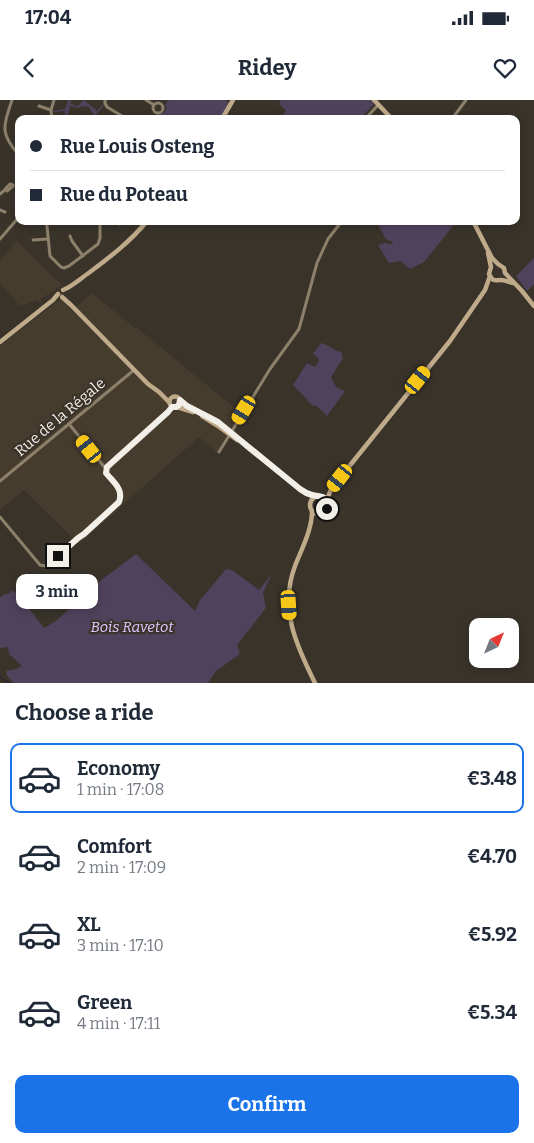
<!DOCTYPE html>
<html lang="en">
<head>
<meta charset="utf-8">
<style>
  body { margin:0; font-family:Bitter,serif; background:#f2f2f3; color:#1f2937; height:100vh; display:flex; flex-direction:column; font-size:19px; white-space:nowrap }
  * { box-sizing:border-box; margin:0 }
  p { font-size:16px; color:#747a83 }
  .icon { flex:none; width:28px; height:28px; fill:none; stroke:currentColor; stroke-width:2; stroke-linecap:round; stroke-linejoin:round }
  .map { position:relative; height:583px; overflow:hidden }
  .side { display:flex; flex-direction:column; background:#fff; flex:1 }
  .side>* { flex:none }
  .banner { position:absolute; left:15px; top:15px; width:505px; height:110px; border-radius:10px; box-shadow:0 2px 8px #0003; display:grid; align-content:center; height:110px; padding:0 15px; background:#fff }
  .needle { width:32px; rotate:43deg }
  .fabs { position:absolute; left:469px; top:518px; display:grid; gap:10px }
  .fabs a { display:grid; place-items:center; width:50px; height:50px; border-radius:10px; background:#fff; box-shadow:0 2px 8px #0003; font-size:25px }
  .end { position:absolute; width:22px; height:22px; margin:-11px; border:6px solid #f2eee8; background:#111; box-shadow:0 0 0 2px #111 }
  .from { border-radius:50% }
  .bubble { position:absolute; height:35px; border-radius:10px; background:#fff; box-shadow:0 2px 8px #0003; font-size:16px; font-weight:700; line-height:35px; text-align:center }
  .car { position:absolute; width:15px; height:30px; margin:-15px -8px; border-radius:6px; box-shadow:0 0 4px 1px #0007; background:linear-gradient(#f5c518 24%,#345 0 40%,#f5c518 0 76%,#345 0 86%,#f5c518 0) }
  .banner b { display:flex; align-items:center; gap:18px; height:48px; font-size:19px }
  .banner b+b { border-top:1px solid #e0e1e3 }
  .banner i { width:12px; height:12px; background:#1f2937 }
  ul { padding:0; list-style:none }
  li { display:flex; align-items:center; gap:15px; height:70px; margin:0 10px 8px; padding:0 5px; border:2px solid transparent; border-radius:10px }
  li div { flex:1 }
  li b { display:block; font-size:19px }
  li em { font-style:normal; font-weight:700 }
  li.current { border-color:#1a73e8 }
  li>.icon { width:45px; height:45px; stroke-width:1.5 }
  h2 { padding:0 15px; font-size:22px; line-height:60px }
  .cta { display:flex; gap:10px; margin-top:auto; padding:10px 15px }
  .cta a { flex:1; height:58px; border-radius:10px; background:#1a73e8; color:#fff; font-size:20px; font-weight:700; line-height:58px; text-align:center }
  .status { display:flex; justify-content:space-between; align-items:center; height:35px; padding:0 25px; background:#fff; direction:ltr }
  .status svg { height:14px; fill:currentColor }
  header { display:flex; justify-content:space-between; align-items:center; height:65px; padding:0 15px; background:#fff; font-size:22px; font-weight:700 }
  .map>svg:first-child { display:block }
  .built { fill:#463c2d }
  .green { fill:#4f425d }
  .lines { fill:none; stroke-linecap:round; stroke-linejoin:round }
  .stream { stroke:#2a143b; stroke-width:1 }
  .street { stroke:#8d806b; stroke-width:3 }
  .secondary { stroke:#bfaa8a; stroke-width:4.5 }
  .route { stroke:#f2eee8; stroke-width:6 }
  .labels { text-anchor:middle; dominant-baseline:central; stroke-width:4.5; stroke-linejoin:round; paint-order:stroke }
  .street-label { font-size:15px; fill:#f2eee8; stroke:#39332a }
  .park-label { font-size:15px; font-style:italic; fill:#e1c5fe; stroke:#39332a }
</style>
</head>
<body>
<div class="status"><b>17:04</b><svg viewBox="0 0 49 12"><path d="M0 12V9h3v3zM5 12V6h3v6zM10 12V3h3v9zM15 12V0h3v12zM26 1h20v11H26zM47 4h2v5h-2z"/></svg></div>
<header><svg class="icon" aria-label="back" viewBox="0 0 24 24"><path d="M15 5l-7 7 7 7"/></svg>Ridey<svg class="icon" aria-label="heart" viewBox="0 0 24 24"><path d="M12 20l-8-8c-3-5 5-10 8-4 3-6 11-1 8 4z"/></svg></header>
<div class="map">
<svg width="534" height="583" viewBox="0 0 534 583">
  <rect width="100%" height="100%" fill="#39332a"/>
  <g class="built">
    <path d="M 17,141 L 63,186 L 58,187 L 56,188 L 56,190 L 41,198 L 41,202 L 40,203 L 37,200 L 20,206 L 0,183 L 0,160 Z"/>
    <path d="M 92,193 L 135,228 L 137,228 L 241,313 L 217,353 L 199,337 L 79,444 L 24,390 L 0,410 L 0,246 L 59,200 L 63,200 L 73,210 Z"/>
  </g>
  <g class="green">
    <path d="M 68,0 L 71,0 L 71,4 L 78,6 L 84,0 L 97,11 L 103,4 L 104,5 L 96,15 L 100,19 L 96,19 L 89,7 L 81,6 L 79,8 L 70,6 L 67,19 L 65,19 L 65,11 L 53,12 L 53,11 L 65,9 Z"/>
    <path d="M 169,0 L 225,0 L 229,3 L 220,19 L 156,19 L 158,17 L 157,14 L 163,13 L 167,8 L 165,5 Z"/>
    <path d="M 281,0 L 371,0 L 374,4 L 360,19 L 281,19 L 286,10 L 279,4 Z"/>
    <path d="M 376,121 L 457,121 L 424,162 L 410,169 L 401,161 L 389,163 L 378,145 L 384,143 L 392,144 L 393,142 L 386,139 Z"/>
    <path d="M 534,158 L 534,184 L 527,191 L 516,176 Z"/>
    <path d="M 321,243 C 328,244 333,251 341,252 L 343,258 L 331,277 L 336,287 L 345,291 L 327,316 L 317,306 L 313,306 L 293,285 L 307,263 L 315,267 L 319,261 L 318,258 L 313,254 Z"/>
    <path d="M 136,454 L 195,511 L 200,500 L 226,469 L 232,470 L 259,490 L 272,474 L 263,493 L 266,508 L 237,545 L 240,554 L 216,571 L 208,583 L 14,583 L 7,576 L 6,571 L 16,569 L 22,566 L 9,554 L 8,547 L 1,548 L 0,547 L 0,497 L 2,497 L 3,495 L 10,493 L 12,490 L 17,493 L 44,528 L 56,521 L 104,478 Z"/>
  </g>
  <g class="lines">
    <path class="stream" d="M 0,577 L 9,583"/>
    <g class="street">
      <path d="M 12,0 C 3,27 0,34 19,55"/>
      <path d="M 105,0 L 105,3 L 107,7 L 127,19"/>
      <path d="M 146,0 L 154,5"/>
      <circle cx="158" cy="8" r="5"/>
      <path d="M 39,6 L 51,10"/>
      <path d="M 52,19 L 51,10 L 54,0"/>
      <path d="M 370,19 L 368,16 L 378,5"/>
      <path d="M 452,19 L 466,0"/>
      <path d="M 10,84 L 13,85 L 13,86 L 7,91 L 6,88 Z"/>
      <path d="M 0,94 L 6,89"/>
      <path d="M 0,110 L 5,112"/>
      <path d="M 45,121 L 47,126 L 50,156 L 61,167 L 64,168 L 69,166 L 98,144 L 100,138 L 100,121"/>
      <path d="M 117,121 L 119,124"/>
      <path d="M 70,136 L 72,141 L 83,156"/>
      <path d="M 0,139 L 19,117"/>
      <path d="M 33,140 L 48,139"/>
      <path d="M 69,324 L 106,369"/>
      <path d="M 219,352 L 270,269 L 299,229 L 317,163 L 328,139 L 342,121"/>
      <path d="M 0,381 L 134,270"/>
      <path d="M 0,417 L 40,465 L 46,466 L 117,404 C 129,386 105,383 107,368 L 168,312 L 172,307"/>
    </g>
    <g class="secondary">
      <path d="M 374,0 L 392,19"/>
      <path d="M 222,19 L 233,0"/>
      <path d="M 473,121 L 492,158 L 498,164 L 504,168 L 505,173 L 522,191 L 534,206"/>
      <path d="M 488,153 L 491,167 L 489,174 C 493,182 494,180 501,180 C 505,180 509,182 513,183"/>
      <path d="M 63,190 C 73,186 81,178 90,172 C 110,157 131,141 147,121"/>
      <path d="M 62,197 L 71,205 L 148,284 L 159,292 L 169,302"/>
      <path d="M 0,242 L 53,200 L 58,194"/>
      <circle cx="175" cy="302" r="5.5"/>
      <path d="M 181,301 L 188,306 L 212,318 L 231,332 L 247,347 L 300,389 L 308,394 L 316,396"/>
      <path d="M 177,307 L 193,312"/>
      <path d="M 202,316 L 218,326 L 237,340"/>
      <circle cx="319" cy="405" r="9"/>
      <path d="M 327,400 L 331,389 L 450,241 L 485,190 L 490,176"/>
      <path d="M 312,411 C 312,430 302,448 295,466 C 279,508 296,545 315,583"/>
    </g>
  </g>
  <g class="lines">
    <path class="route" d="M 58,456 L 78,438 L 84,434 L 119,402 C 124,389 113,382 106,373 L 107,367 L 168,312 L 172,307 L 176,307 L 179,305 L 180,300 L 187,306 L 218,322 L 300,389 C 304,392 308,394 312,395 C 320,397 323,395 328,402 L 327,409"/>
  </g>
  <g class="labels">
    <g class="street-label">
      <text transform="translate(60 317) rotate(-40)">Rue de la Régale</text>
    </g>
    <g class="park-label">
      <text x="132" y="527">Bois Ravetot</text>
    </g>
  </g>
</svg>
<div class="fabs">
<a><svg class="needle" viewBox="-14 -14 28 28"><path d="M0-13l5 13h-10z" fill="#e53935"/><path d="M0 13l5-13h-10z" fill="#747a83"/></svg></a>
</div>
<i class="end from" style="left:327px;top:409px"></i>
<i class="end" style="left:58px;top:456px"></i>
<div class="bubble" style="left:16px;top:474px;width:82px">3 min</div>
<i class="car" style="left:418px;top:280px;rotate:39deg"></i>
<i class="car" style="left:244px;top:310px;rotate:211deg"></i>
<i class="car" style="left:89px;top:349px;rotate:321deg"></i>
<i class="car" style="left:340px;top:378px;rotate:218deg"></i>
<i class="car" style="left:289px;top:505px;rotate:176deg"></i>
<div class="banner">
<b><i class="from"></i>Rue Louis Osteng</b>
<b><i></i>Rue du Poteau</b>
</div>
</div>
<section class="side">
<h2>Choose a ride</h2>
<ul>
<li class="current"><svg class="icon" aria-label="car" viewBox="0 0 24 24"><path d="M5 17H2v-5l4-1 3-4h7l3 4 3 1v5h-3M9 17h6M6 11h13"/><circle cx="7" cy="17" r="2"/><circle cx="17" cy="17" r="2"/></svg><div><b>Economy</b><p>1 min · 17:08</p></div><em>€3.48</em></li>
<li><svg class="icon" aria-label="car" viewBox="0 0 24 24"><path d="M5 17H2v-5l4-1 3-4h7l3 4 3 1v5h-3M9 17h6M6 11h13"/><circle cx="7" cy="17" r="2"/><circle cx="17" cy="17" r="2"/></svg><div><b>Comfort</b><p>2 min · 17:09</p></div><em>€4.70</em></li>
<li><svg class="icon" aria-label="car" viewBox="0 0 24 24"><path d="M5 17H2v-5l4-1 3-4h7l3 4 3 1v5h-3M9 17h6M6 11h13"/><circle cx="7" cy="17" r="2"/><circle cx="17" cy="17" r="2"/></svg><div><b>XL</b><p>3 min · 17:10</p></div><em>€5.92</em></li>
<li><svg class="icon" aria-label="car" viewBox="0 0 24 24"><path d="M5 17H2v-5l4-1 3-4h7l3 4 3 1v5h-3M9 17h6M6 11h13"/><circle cx="7" cy="17" r="2"/><circle cx="17" cy="17" r="2"/></svg><div><b>Green</b><p>4 min · 17:11</p></div><em>€5.34</em></li>
</ul>
<div class="cta"><a>Confirm</a></div>
</section>
</body>
</html>
